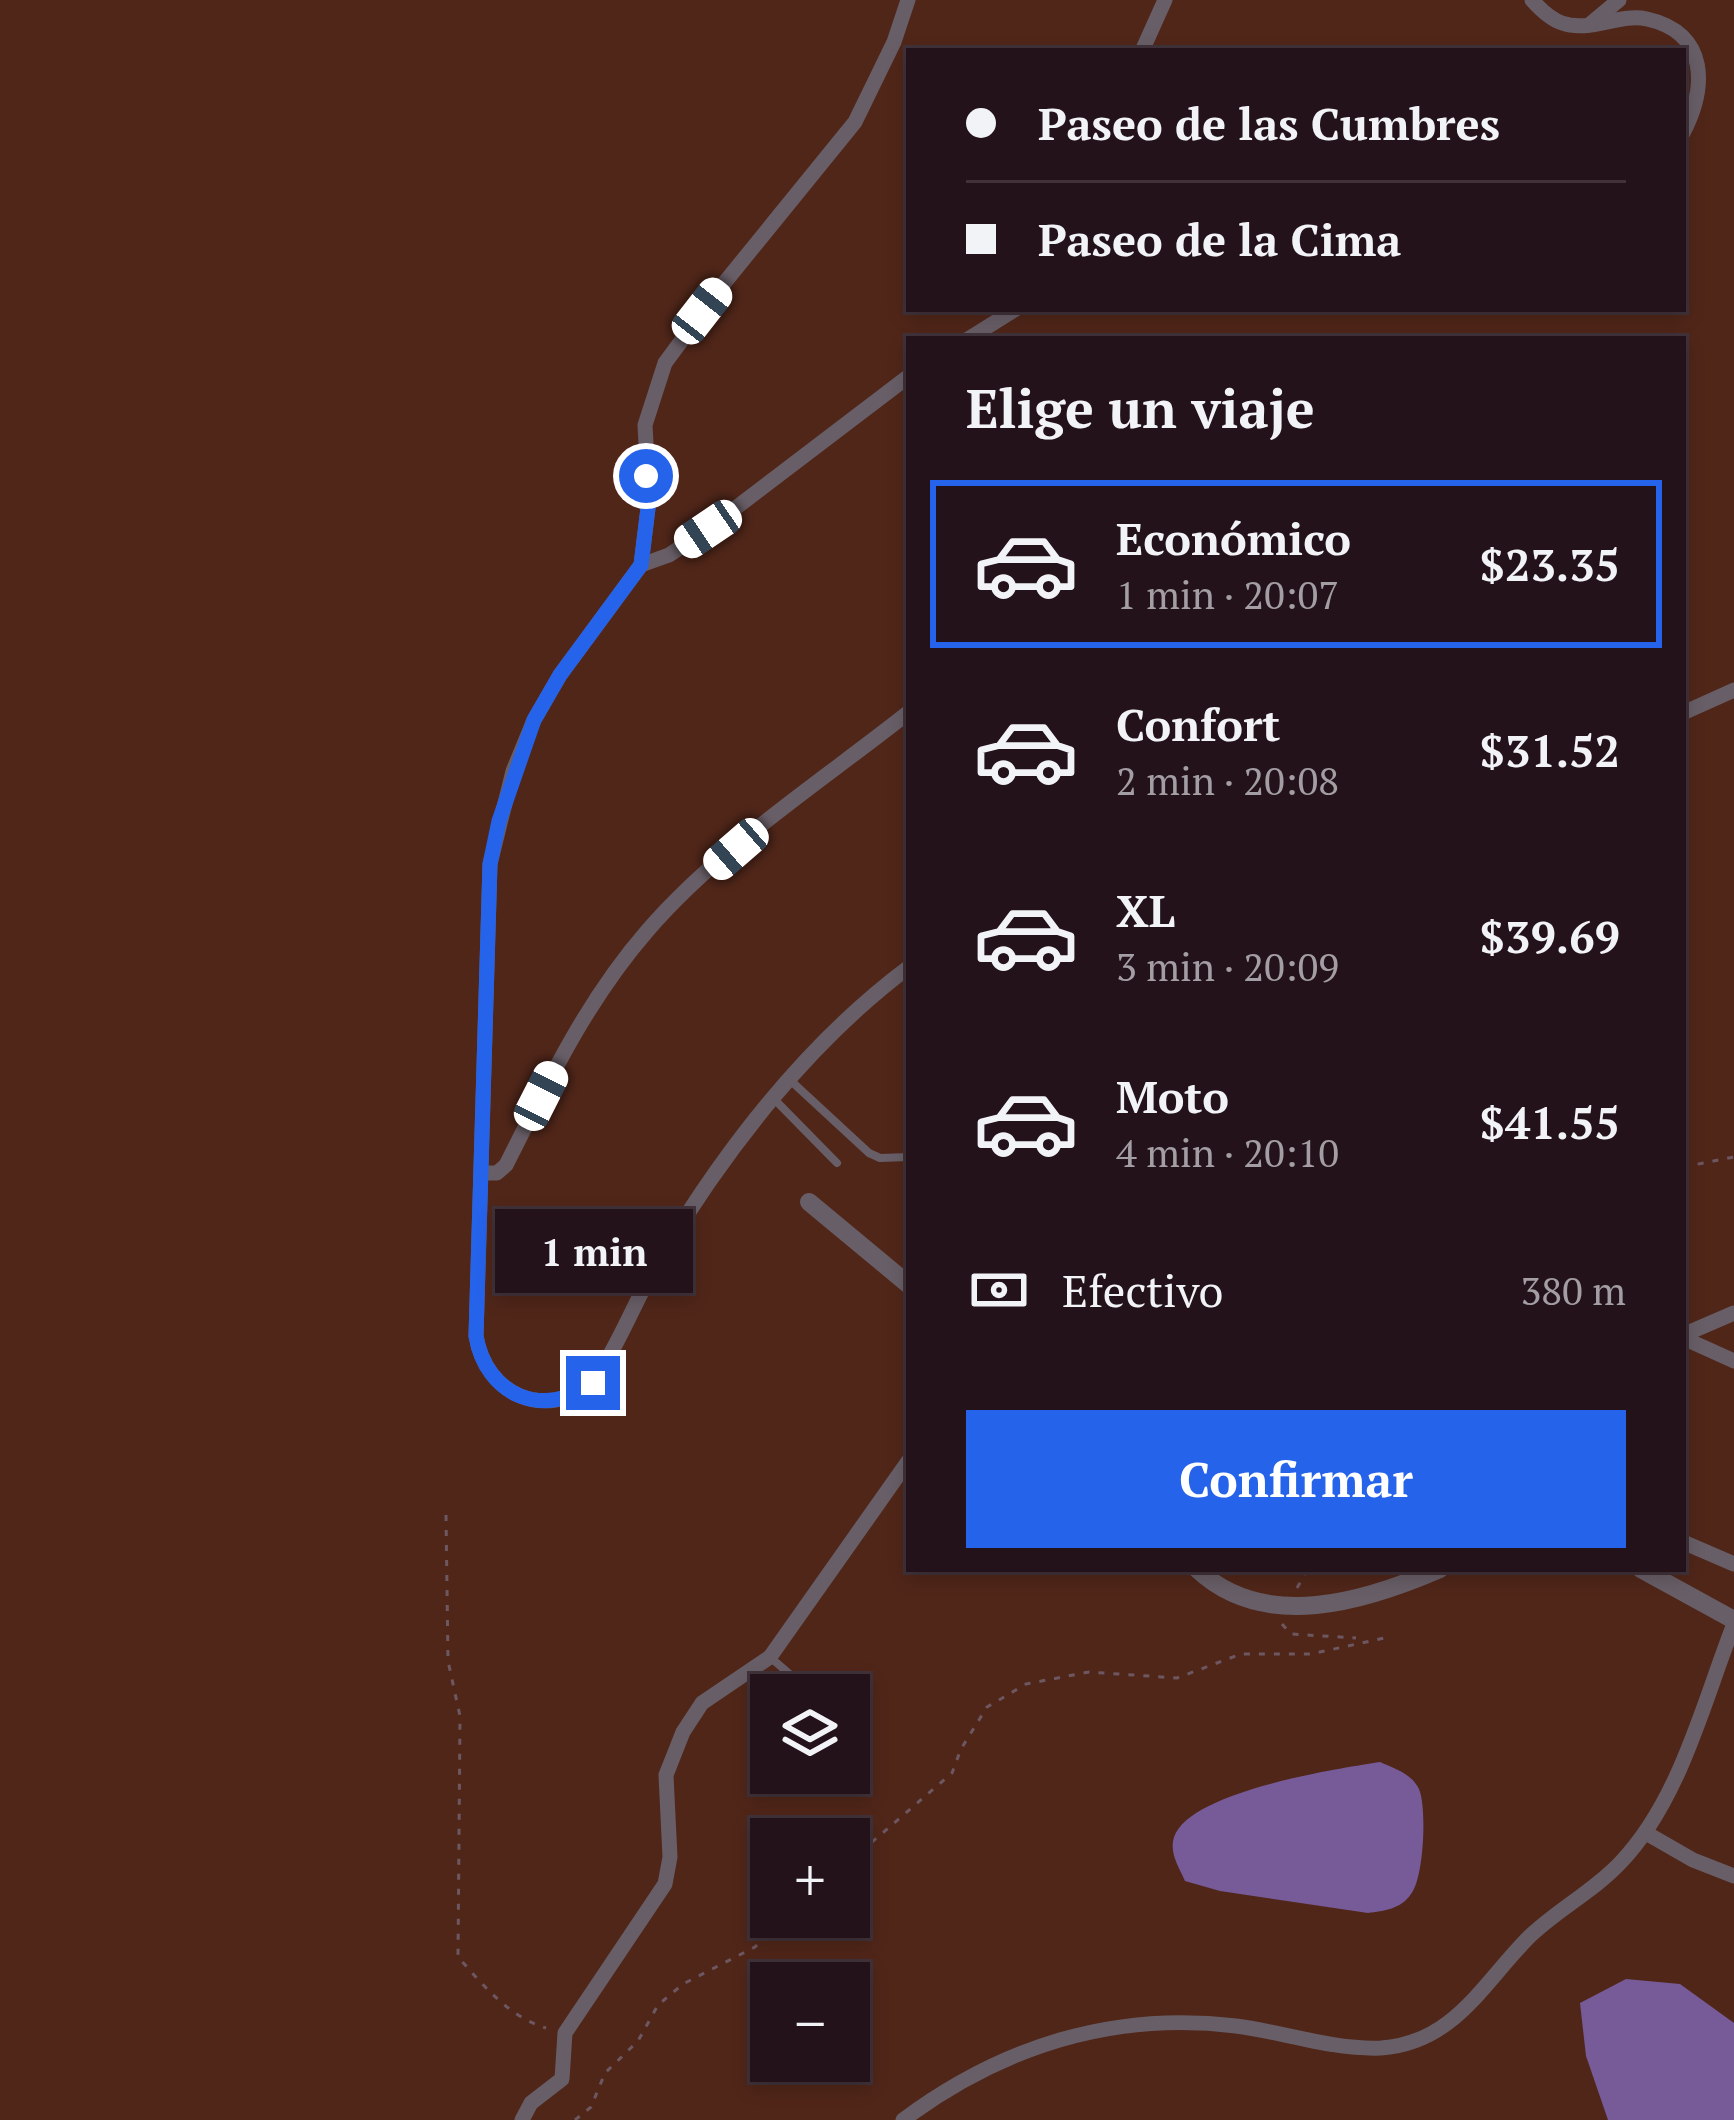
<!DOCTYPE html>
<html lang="es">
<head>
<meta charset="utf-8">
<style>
  body { margin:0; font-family:"PT Serif",serif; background:#2c1b24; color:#f1f3f6; height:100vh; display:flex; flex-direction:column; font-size:45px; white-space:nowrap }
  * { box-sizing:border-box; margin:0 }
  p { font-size:39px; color:#a39ea3 }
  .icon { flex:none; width:66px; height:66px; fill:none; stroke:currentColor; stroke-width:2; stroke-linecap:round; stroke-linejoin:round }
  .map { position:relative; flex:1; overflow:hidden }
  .panel { position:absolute; left:906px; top:336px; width:780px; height:1236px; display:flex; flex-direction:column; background:#24121b; border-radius:0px; box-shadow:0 6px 18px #0003,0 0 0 3px #41323a }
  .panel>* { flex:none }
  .top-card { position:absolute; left:906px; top:48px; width:780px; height:264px; border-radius:0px; box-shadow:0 6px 18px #0003,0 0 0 3px #41323a; display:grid; align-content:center; height:264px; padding:0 60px; background:#24121b }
  .tools { position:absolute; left:750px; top:1674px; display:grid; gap:24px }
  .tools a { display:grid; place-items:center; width:120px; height:120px; border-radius:0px; background:#24121b; box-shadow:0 6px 18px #0003,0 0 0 3px #41323a; font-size:60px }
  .end { position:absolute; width:54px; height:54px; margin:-27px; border:15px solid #2563eb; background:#fff; box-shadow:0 0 0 6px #fff }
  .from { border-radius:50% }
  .bubble { position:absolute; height:84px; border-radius:0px; background:#24121b; box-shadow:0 6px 18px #0003,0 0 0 3px #41323a; font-size:39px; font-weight:700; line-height:84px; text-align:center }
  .car { position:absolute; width:36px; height:72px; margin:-36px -18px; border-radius:15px; box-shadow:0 0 9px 3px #0007; background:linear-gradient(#fff 24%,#345 0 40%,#fff 0 76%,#345 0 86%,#fff 0) }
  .top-card b { display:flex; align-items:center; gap:42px; height:114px; font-size:45px }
  .top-card b+b { border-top:3px solid #41323a }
  .top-card i { width:30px; height:30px; background:#f1f3f6 }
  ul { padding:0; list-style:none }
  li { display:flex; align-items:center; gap:36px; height:168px; margin:0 24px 18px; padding:0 36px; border:6px solid transparent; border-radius:0px }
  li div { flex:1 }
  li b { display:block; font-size:45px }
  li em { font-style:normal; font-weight:700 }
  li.current { border-color:#2563eb }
  li>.icon { width:108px; height:108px; stroke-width:1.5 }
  h2 { padding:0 60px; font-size:54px; line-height:144px }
  .pay { display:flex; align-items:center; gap:30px; height:132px; padding:0 60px; font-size:45px }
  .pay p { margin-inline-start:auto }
  .primary-button { display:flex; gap:24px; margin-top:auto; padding:24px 60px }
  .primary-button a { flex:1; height:138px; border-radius:0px; background:#2563eb; color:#fff; font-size:48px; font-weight:700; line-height:138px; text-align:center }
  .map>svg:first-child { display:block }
  .green { fill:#502619; fill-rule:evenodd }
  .water { fill:#765b98 }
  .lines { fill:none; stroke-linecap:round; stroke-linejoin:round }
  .path { stroke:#6d5761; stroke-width:3; stroke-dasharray:6 9; stroke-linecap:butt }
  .service { stroke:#685e67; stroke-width:8 }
  .minor { stroke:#685e67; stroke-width:15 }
  .tertiary { stroke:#685e67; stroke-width:18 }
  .route { stroke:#2563eb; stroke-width:15 }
</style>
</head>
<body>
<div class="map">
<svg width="1734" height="2120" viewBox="0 0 1734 2120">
  <rect width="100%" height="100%" fill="#301824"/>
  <path class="green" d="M 0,0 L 1734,0 L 1734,2120 L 0,2120 ZM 909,51 L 1683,51 L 1683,309 L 909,309 ZM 909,339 L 1683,339 L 1683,1569 L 909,1569 ZM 771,1695 L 849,1695 L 849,1773 L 771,1773 ZM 771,1839 L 849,1839 L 849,1917 L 771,1917 ZM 771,1983 L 849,1983 L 849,2061 L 771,2061 Z"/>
  <g class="water">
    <path d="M 1380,1762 C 1395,1769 1411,1773 1419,1789 C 1427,1808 1424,1878 1411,1894 C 1401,1909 1384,1911 1368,1913 L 1220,1891 L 1185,1881 C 1179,1867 1169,1853 1174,1837 C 1190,1791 1336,1769 1380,1762 Z"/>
    <path d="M 1626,1979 L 1680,1984 L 1734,2023 L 1734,2120 L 1608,2120 L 1586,2056 L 1580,2003 Z"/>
  </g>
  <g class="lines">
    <g class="path">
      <path d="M 1683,1167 L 1734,1157"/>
      <path d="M 446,1515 L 448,1661 L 460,1716 L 458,1957 C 484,1986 509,2017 546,2028"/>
      <path d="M 1297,1588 L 1308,1569"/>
      <path d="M 1282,1624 L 1291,1634 L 1356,1638"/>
      <path d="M 849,1862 L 952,1773 L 961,1749 L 987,1707 L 1026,1684 L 1089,1672 L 1177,1678 L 1241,1654 L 1311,1654 L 1389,1637"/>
      <path d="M 575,2120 L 591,2107 L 605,2073 L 638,2041 L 658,2005 L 683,1984 L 755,1947 L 783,1917"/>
    </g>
    <g class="service">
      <path d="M 790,1080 L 869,1153 L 880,1158 L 909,1157"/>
      <path d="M 775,1100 L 837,1163"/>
      <path d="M 771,1658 L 814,1695"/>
      <path d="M 849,1722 L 856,1734 L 849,1744"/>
    </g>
    <g class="minor">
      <path d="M 908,0 L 894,42 L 855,122 L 721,287 L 665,363 L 645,425 L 649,500 L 641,565 L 560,675 L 534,720 L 513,771 L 490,864 L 476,1336 C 486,1395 544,1421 593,1383 C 621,1342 637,1295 663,1253 C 727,1147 810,1041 909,967"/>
      <path d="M 1532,0 C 1540,9 1550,19 1562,23 C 1590,33 1619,13 1647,19 C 1710,33 1706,89 1683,133"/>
      <path d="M 1589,25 L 1619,0"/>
      <path d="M 1142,51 L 1165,0"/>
      <path d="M 968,339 L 1016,309"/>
      <path d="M 641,565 L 669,555 L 708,529 L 909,376"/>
      <path d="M 1683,713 L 1734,690"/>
      <path d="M 484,1173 L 497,1173 L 506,1165 C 548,1082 586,1001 648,930 C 721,846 822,781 909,712"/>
      <path d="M 1683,1335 L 1734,1313"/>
      <path d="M 1683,1338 L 1734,1361"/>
      <path d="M 1683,1542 L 1734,1564"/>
      <path d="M 1646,1833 L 1693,1860 L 1734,1876"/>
      <path d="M 522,2120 L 531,2103 L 562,2079 L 565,2033 L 665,1884 L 670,1857 L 666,1775 L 683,1732 L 702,1703 L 770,1657 L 909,1460"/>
      <path d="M 903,2120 C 1001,2047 1113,2011 1236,2026 C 1283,2032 1333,2050 1381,2048 C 1454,2043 1483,1983 1529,1937 C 1558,1909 1594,1891 1621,1862 C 1680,1800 1703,1703 1734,1624"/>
    </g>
    <g class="tertiary">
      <path d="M 809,1202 L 909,1285"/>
      <path d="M 1197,1569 C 1265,1633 1366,1601 1440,1569"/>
      <path d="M 1641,1569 L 1734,1620"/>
    </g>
  </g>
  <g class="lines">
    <path class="route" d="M 593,1383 C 544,1420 486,1396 476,1336 L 490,864 L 499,821 L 534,720 L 560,675 L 641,565 L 649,500 L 646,476"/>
  </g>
</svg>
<div class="tools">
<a><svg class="icon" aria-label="layers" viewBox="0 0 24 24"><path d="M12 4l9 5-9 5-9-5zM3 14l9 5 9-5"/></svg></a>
<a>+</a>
<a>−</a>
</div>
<i class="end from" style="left:646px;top:476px"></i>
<i class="end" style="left:593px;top:1383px"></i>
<div class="bubble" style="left:495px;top:1209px;width:198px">1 min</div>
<i class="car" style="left:702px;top:311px;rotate:38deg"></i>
<i class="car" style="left:708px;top:529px;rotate:236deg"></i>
<i class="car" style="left:736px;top:849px;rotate:229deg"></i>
<i class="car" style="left:541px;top:1096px;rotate:27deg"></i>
<div class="top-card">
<b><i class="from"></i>Paseo de las Cumbres</b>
<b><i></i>Paseo de la Cima</b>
</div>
<section class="panel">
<h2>Elige un viaje</h2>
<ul>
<li class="current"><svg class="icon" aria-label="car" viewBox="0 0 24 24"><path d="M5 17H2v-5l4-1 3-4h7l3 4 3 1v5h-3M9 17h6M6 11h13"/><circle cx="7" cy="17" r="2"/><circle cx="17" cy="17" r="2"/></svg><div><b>Económico</b><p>1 min · 20:07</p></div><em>$23.35</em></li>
<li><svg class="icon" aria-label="car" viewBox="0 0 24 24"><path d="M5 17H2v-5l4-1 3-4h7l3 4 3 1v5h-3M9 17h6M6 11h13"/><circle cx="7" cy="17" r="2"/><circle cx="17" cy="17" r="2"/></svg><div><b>Confort</b><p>2 min · 20:08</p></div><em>$31.52</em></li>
<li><svg class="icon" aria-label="car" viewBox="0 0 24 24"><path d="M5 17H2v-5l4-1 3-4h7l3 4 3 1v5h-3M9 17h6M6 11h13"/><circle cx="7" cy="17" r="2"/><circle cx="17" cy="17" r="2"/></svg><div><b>XL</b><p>3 min · 20:09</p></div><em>$39.69</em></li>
<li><svg class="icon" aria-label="car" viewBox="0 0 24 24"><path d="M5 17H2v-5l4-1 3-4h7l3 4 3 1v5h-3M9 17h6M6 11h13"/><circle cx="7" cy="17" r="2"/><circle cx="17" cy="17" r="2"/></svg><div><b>Moto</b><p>4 min · 20:10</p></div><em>$41.55</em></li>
</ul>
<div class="pay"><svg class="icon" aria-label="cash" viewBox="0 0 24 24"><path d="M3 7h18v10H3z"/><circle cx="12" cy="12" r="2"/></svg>Efectivo<p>380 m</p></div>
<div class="primary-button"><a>Confirmar</a></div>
</section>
</div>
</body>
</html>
